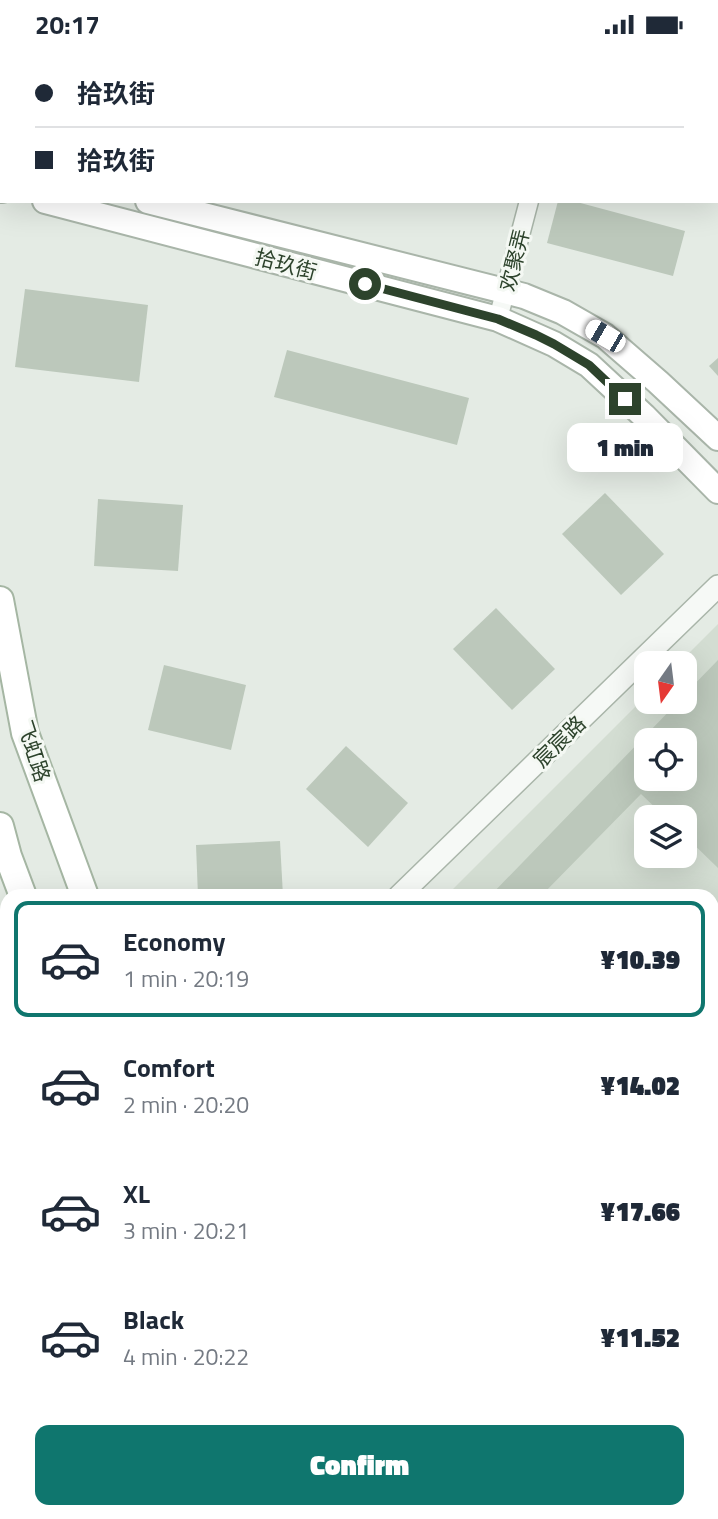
<!DOCTYPE html>
<html lang="en">
<head>
<meta charset="utf-8">
<style>
  body { margin:0; font-family:"Titillium Web","Noto Sans SC",sans-serif; background:#f2f2f3; color:#1f2937; height:100vh; display:flex; flex-direction:column; font-size:26px; white-space:nowrap }
  * { box-sizing:border-box; margin:0 }
  p { font-size:23px; color:#747a83 }
  .icon { flex:none; width:38px; height:38px; fill:none; stroke:currentColor; stroke-width:2; stroke-linecap:round; stroke-linejoin:round }
  .map { position:relative; flex:1; overflow:hidden }
  .drawer { position:absolute; left:0px; top:840px; width:719px; height:630px; display:flex; flex-direction:column; background:#fff; border-radius:21px 21px 0 0; box-shadow:0 7px 28px #0002 }
  .drawer>* { flex:none }
  .top-card { position:absolute; left:0px; top:0px; width:719px; height:154px; box-shadow:0 7px 28px #0002; display:grid; align-content:center; height:154px; padding:0 35px; background:#fff }
  .needle { width:46px; rotate:194deg }
  .tools { position:absolute; left:634px; top:602px; display:grid; gap:14px }
  .tools a { display:grid; place-items:center; width:63px; height:63px; border-radius:14px; background:#fff; box-shadow:0 7px 28px #0002; font-size:35px }
  .end { position:absolute; width:32px; height:32px; margin:-16px; border:9px solid #2d432c; background:#fff; box-shadow:0 0 0 4px #fff }
  .from { border-radius:50% }
  .bubble { position:absolute; height:49px; border-radius:14px; background:#fff; box-shadow:0 7px 28px #0002; font-size:23px; font-weight:800; line-height:49px; text-align:center }
  .car { position:absolute; width:21px; height:42px; margin:-21px -10px; border-radius:9px; box-shadow:0 0 5px 2px #0007; background:linear-gradient(#fff 24%,#345 0 40%,#fff 0 76%,#345 0 86%,#fff 0) }
  .top-card b { display:flex; align-items:center; gap:24px; height:66px; font-size:26px }
  .top-card b+b { border-top:2px solid #e0e1e3 }
  .top-card i { width:18px; height:18px; background:#1f2937 }
  ul { padding:12px 0 0; list-style:none }
  li { display:flex; align-items:center; gap:21px; height:116px; margin:0 14px 10px; padding:0 21px; border:4px solid transparent; border-radius:14px }
  li div { flex:1 }
  li b { display:block; font-size:26px }
  li em { font-style:normal; font-weight:800 }
  li.current { border-color:#0f766e }
  li>.icon { width:63px; height:63px; stroke-width:1.5 }
  .cta { display:flex; gap:14px; margin-top:auto; padding:14px 35px }
  .cta a { flex:1; height:80px; border-radius:14px; background:#0f766e; color:#fff; font-size:28px; font-weight:800; line-height:80px; text-align:center }
  .status { display:flex; justify-content:space-between; align-items:center; height:49px; padding:0 35px; background:#fff; direction:ltr }
  .status svg { height:19px; fill:currentColor }
  .map>svg:first-child { display:block }
  .built { fill:#d3ddd2; fill-rule:evenodd }
  .building { fill:#bcc8bb; fill-rule:evenodd }
  .lines { fill:none; stroke-linecap:round; stroke-linejoin:round }
  .primary-tunnel { stroke:#bfc9bf; stroke-width:26; stroke-dasharray:26 13; stroke-linecap:butt }
  .minor-casing { stroke:#a9b5a9; stroke-width:21 }
  .tertiary-casing { stroke:#a9b5a9; stroke-width:24 }
  .secondary-casing { stroke:#a9b5a9; stroke-width:28 }
  .primary-casing { stroke:#a5b6a3; stroke-width:30 }
  .minor { stroke:#f6f9f6; stroke-width:18 }
  .tertiary { stroke:#f6f9f6; stroke-width:21 }
  .secondary { stroke:#fff; stroke-width:24 }
  .primary { stroke:#fff; stroke-width:26 }
  .route { stroke:#2d432c; stroke-width:9 }
  .labels { text-anchor:middle; dominant-baseline:central; stroke-width:6; stroke-linejoin:round; paint-order:stroke }
  .street-label { font-size:21px; fill:#2d432c; stroke:#f4f8f3 }
</style>
</head>
<body>
<div class="status"><b>20:17</b><svg viewBox="0 0 49 12"><path d="M0 12V9h3v3zM5 12V6h3v6zM10 12V3h3v9zM15 12V0h3v12zM26 1h20v11H26zM47 4h2v5h-2z"/></svg></div>
<div class="map">
<svg width="718" height="1470" viewBox="0 0 718 1470">
  <rect width="100%" height="100%" fill="#e4ebe4"/>
  <path class="built" d="M 718,575 L 718,1069 L 712,1074 L 712,847 L 446,847 L 646,647 L 646,653 L 684,653 L 684,614 L 679,614 ZM 646,691 L 684,691 L 684,730 L 646,730 ZM 646,768 L 684,768 L 684,807 L 646,807 Z"/>
  <g class="building">
    <path d="M 558,152 L 573,152 L 685,182 L 673,227 L 547,194 Z"/>
    <path d="M 25,240 L 148,256 L 139,333 L 15,318 Z"/>
    <path d="M 287,301 L 469,349 L 457,396 L 274,348 Z"/>
    <path d="M 718,309 L 718,327 L 709,317 Z"/>
    <path d="M 605,444 L 664,505 L 621,546 L 562,485 Z"/>
    <path d="M 98,450 L 183,456 L 178,522 L 94,517 Z"/>
    <path d="M 496,559 L 555,620 L 512,661 L 453,600 Z"/>
    <path d="M 718,611 L 718,819 L 684,786 L 684,768 L 665,768 L 641,745 L 541,847 L 490,847 L 678,653 L 684,653 L 684,646 ZM 646,691 L 684,691 L 684,730 L 646,730 Z"/>
    <path d="M 164,616 L 246,636 L 231,701 L 148,681 Z"/>
    <path d="M 346,697 L 408,754 L 368,798 L 306,740 Z"/>
    <path d="M 280,792 L 283,847 L 198,847 L 196,796 Z"/>
    <path d="M 712,1406 L 718,1407 L 718,1470 L 699,1470 L 700,1463 L 712,1463 Z"/>
  </g>
  <g class="lines">
    <path class="primary-tunnel" d="M 434,1470 L 441,1463"/>
    <g class="minor-casing">
      <g id="minor">
        <path d="M 568,2 L 568,0"/>
        <path d="M 498,270 L 529,152"/>
        <path d="M 712,1304 L 718,1305"/>
      </g>
    </g>
    <g class="tertiary-casing">
      <path id="tertiary" d="M 399,847 L 718,537"/>
    </g>
    <g class="secondary-casing">
      <g id="secondary">
        <path d="M 0,115 L 2,115"/>
        <path d="M 0,140 L 2,141"/>
        <path d="M 45,152 L 498,270 L 554,295 L 589,316 L 644,367 L 718,442"/>
        <path d="M 148,152 L 524,247 L 563,263 L 605,287 L 658,333 L 718,389"/>
        <path d="M 712,1142 L 718,1136"/>
        <path d="M 712,1207 L 718,1201"/>
        <path d="M 379,1470 L 387,1463"/>
        <path d="M 459,1470 L 466,1463"/>
      </g>
    </g>
    <g class="primary-casing">
      <g id="primary">
        <path d="M 0,551 L 25,684 L 85,847"/>
        <path d="M 0,777 L 8,807 L 23,847"/>
        <path d="M 273,1463 L 277,1470"/>
        <path d="M 341,1463 L 344,1470"/>
      </g>
    </g>
    <use href="#minor" class="minor"/>
    <use href="#tertiary" class="tertiary"/>
    <use href="#secondary" class="secondary"/>
    <use href="#primary" class="primary"/>
  </g>
  <g class="lines">
    <path class="route" d="M 365,235 L 498,270 L 536,286 L 554,295 L 589,316 L 625,350"/>
  </g>
  <g class="labels">
    <g class="street-label">
      <text transform="translate(514 211) rotate(-76)">欢聚弄</text>
      <text transform="translate(286 215) rotate(15)">拾玖街</text>
      <text transform="translate(559 692) rotate(-44)">宸宸路</text>
      <text transform="translate(34 702) rotate(72)">飞虹路</text>
    </g>
  </g>
</svg>
<div class="tools">
<a><svg class="needle" viewBox="-14 -14 28 28"><path d="M0-13l5 13h-10z" fill="#e53935"/><path d="M0 13l5-13h-10z" fill="#747a83"/></svg></a>
<a><svg class="icon" aria-label="locate" viewBox="0 0 24 24"><circle cx="12" cy="12" r="6"/><path d="M12 2v4M12 18v4M2 12h4M18 12h4"/></svg></a>
<a><svg class="icon" aria-label="layers" viewBox="0 0 24 24"><path d="M12 4l9 5-9 5-9-5zM3 14l9 5 9-5"/></svg></a>
</div>
<i class="end from" style="left:365px;top:235px"></i>
<i class="end" style="left:625px;top:350px"></i>
<div class="bubble" style="left:567px;top:374px;width:116px">1 min</div>
<i class="car" style="left:605px;top:287px;rotate:300deg"></i>
<div class="top-card">
<b><i class="from"></i>拾玖街</b>
<b><i></i>拾玖街</b>
</div>
<section class="drawer">
<ul>
<li class="current"><svg class="icon" aria-label="car" viewBox="0 0 24 24"><path d="M5 17H2v-5l4-1 3-4h7l3 4 3 1v5h-3M9 17h6M6 11h13"/><circle cx="7" cy="17" r="2"/><circle cx="17" cy="17" r="2"/></svg><div><b>Economy</b><p>1 min · 20:19</p></div><em>¥10.39</em></li>
<li><svg class="icon" aria-label="car" viewBox="0 0 24 24"><path d="M5 17H2v-5l4-1 3-4h7l3 4 3 1v5h-3M9 17h6M6 11h13"/><circle cx="7" cy="17" r="2"/><circle cx="17" cy="17" r="2"/></svg><div><b>Comfort</b><p>2 min · 20:20</p></div><em>¥14.02</em></li>
<li><svg class="icon" aria-label="car" viewBox="0 0 24 24"><path d="M5 17H2v-5l4-1 3-4h7l3 4 3 1v5h-3M9 17h6M6 11h13"/><circle cx="7" cy="17" r="2"/><circle cx="17" cy="17" r="2"/></svg><div><b>XL</b><p>3 min · 20:21</p></div><em>¥17.66</em></li>
<li><svg class="icon" aria-label="car" viewBox="0 0 24 24"><path d="M5 17H2v-5l4-1 3-4h7l3 4 3 1v5h-3M9 17h6M6 11h13"/><circle cx="7" cy="17" r="2"/><circle cx="17" cy="17" r="2"/></svg><div><b>Black</b><p>4 min · 20:22</p></div><em>¥11.52</em></li>
</ul>
<div class="cta"><a>Confirm</a></div>
</section>
</div>
</body>
</html>
